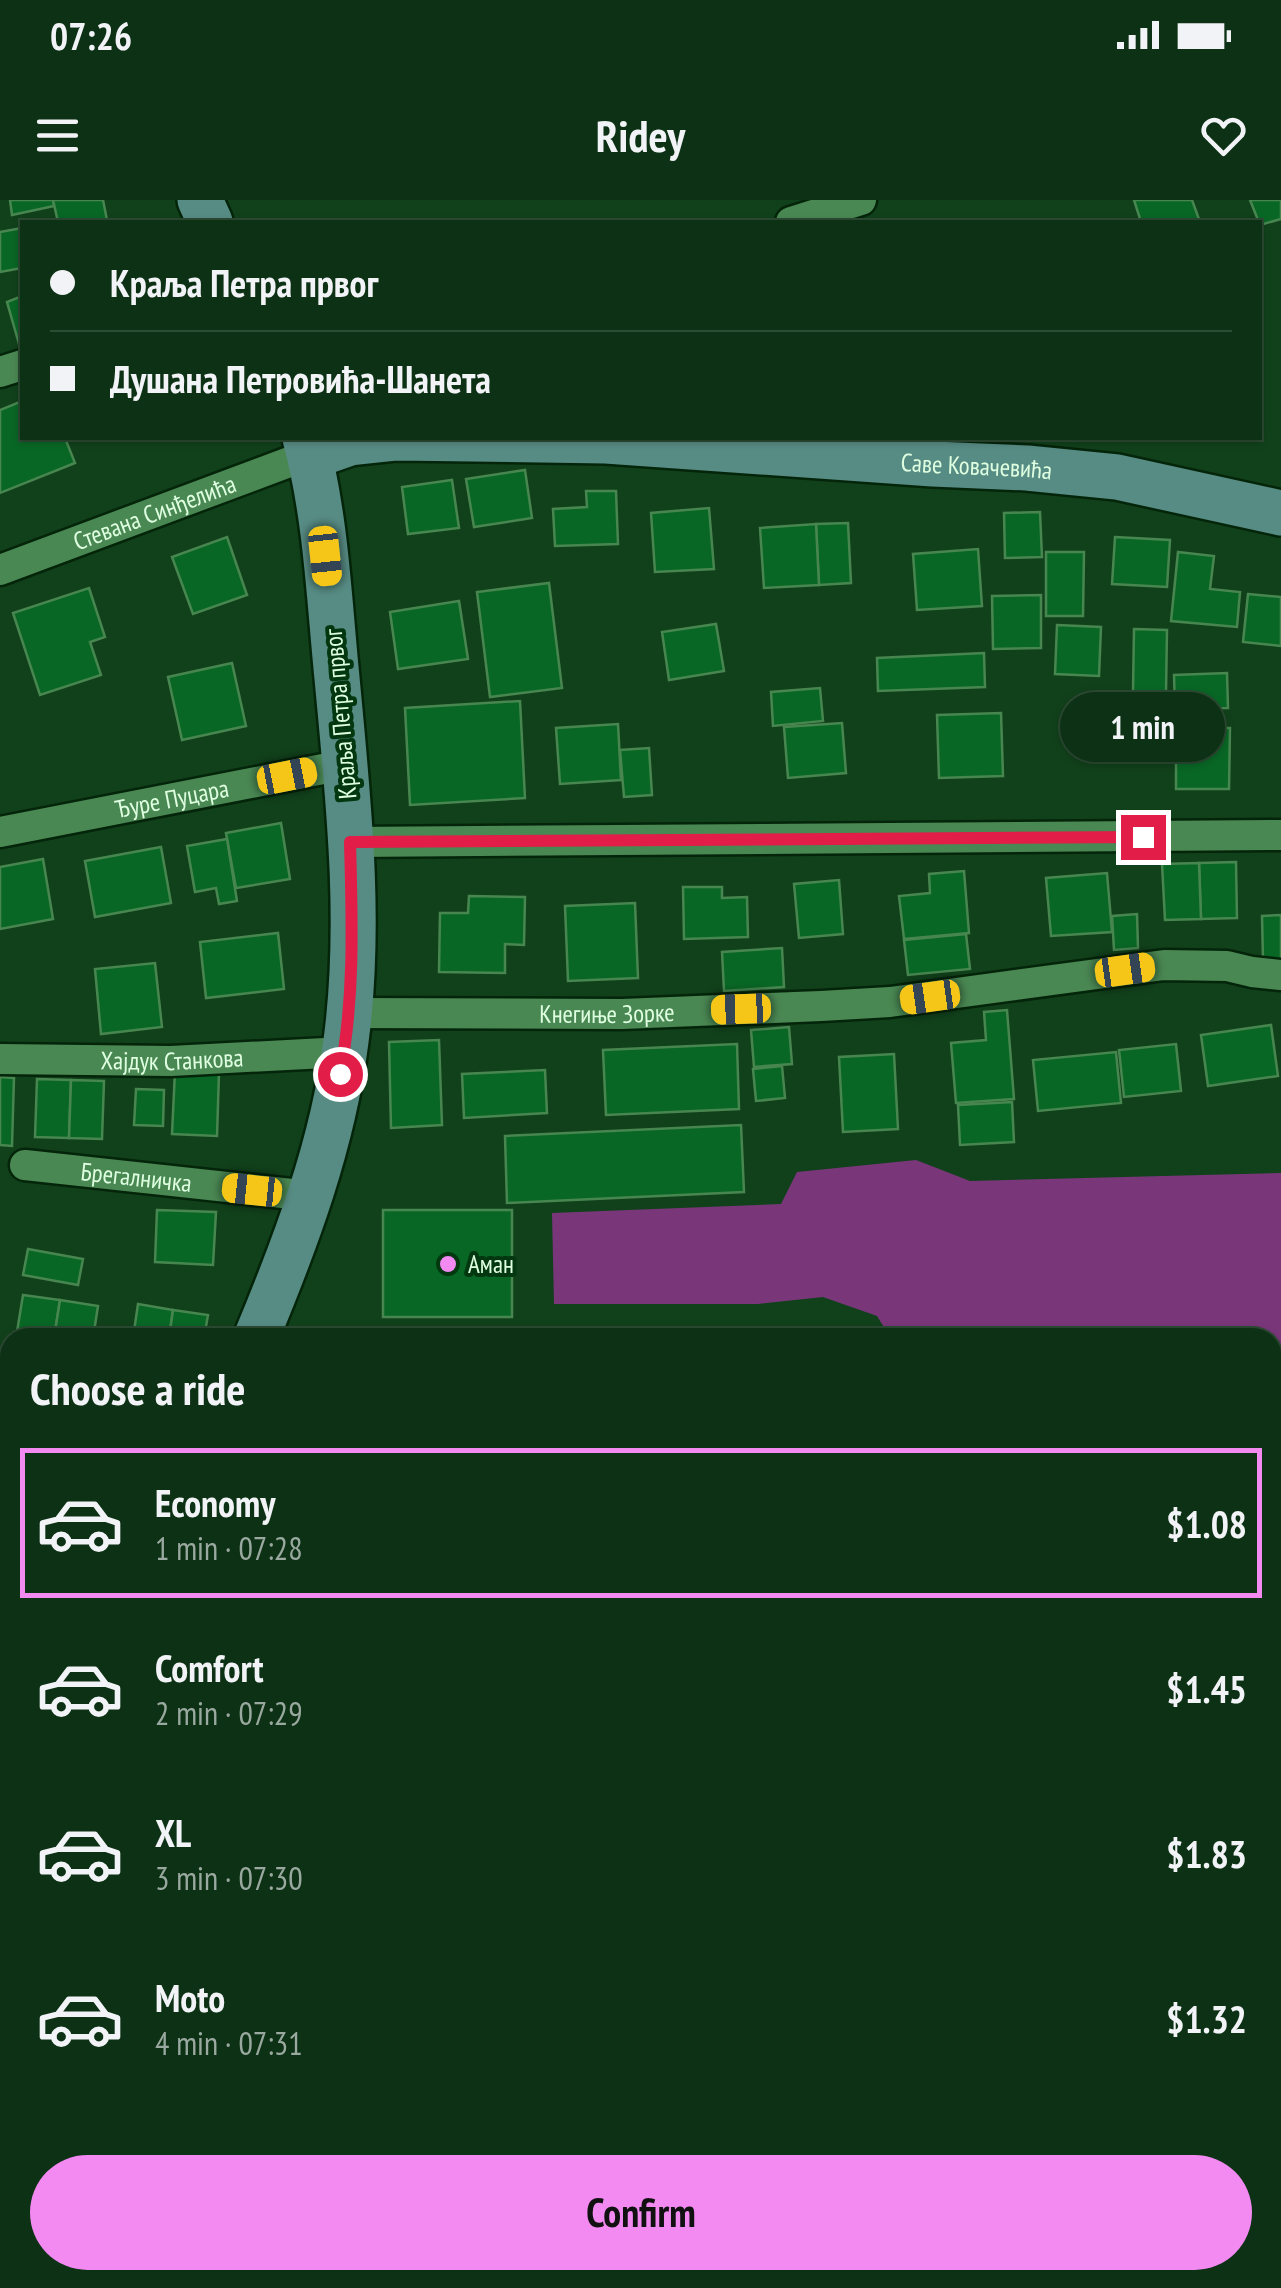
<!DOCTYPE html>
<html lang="en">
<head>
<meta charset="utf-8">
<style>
  body { margin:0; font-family:"PT Sans Narrow",sans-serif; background:#1b3d22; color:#f1f3f6; height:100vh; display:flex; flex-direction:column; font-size:38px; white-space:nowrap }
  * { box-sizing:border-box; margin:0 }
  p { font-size:32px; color:#9aa9a0 }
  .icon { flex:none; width:55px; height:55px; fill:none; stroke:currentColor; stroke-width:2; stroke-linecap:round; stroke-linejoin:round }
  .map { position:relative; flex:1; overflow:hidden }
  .side { position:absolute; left:0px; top:1128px; width:1282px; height:962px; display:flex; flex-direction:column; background:#0d3114; border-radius:30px 30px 0 0; box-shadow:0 2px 8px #0004,0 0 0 2px #2d4c34 }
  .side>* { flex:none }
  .banner { position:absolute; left:20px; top:20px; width:1242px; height:220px; border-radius:0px; box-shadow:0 2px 8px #0004,0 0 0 2px #2d4c34; display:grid; align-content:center; height:220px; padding:0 30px; background:#0d3114 }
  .end { position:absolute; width:45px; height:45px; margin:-22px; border:12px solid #e11d48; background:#fff; box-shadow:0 0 0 5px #fff }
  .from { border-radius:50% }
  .bubble { position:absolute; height:70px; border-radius:35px; background:#0d3114; box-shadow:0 2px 8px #0004,0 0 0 2px #2d4c34; font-size:32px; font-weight:700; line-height:70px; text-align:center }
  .car { position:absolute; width:30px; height:60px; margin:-30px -15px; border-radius:12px; box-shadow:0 0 8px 2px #0007; background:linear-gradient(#f5c518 24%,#345 0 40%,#f5c518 0 76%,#345 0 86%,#f5c518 0) }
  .banner b { display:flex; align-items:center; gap:35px; height:95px; font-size:38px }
  .banner b+b { border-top:2px solid #2d4c34 }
  .banner i { width:25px; height:25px; background:#f1f3f6 }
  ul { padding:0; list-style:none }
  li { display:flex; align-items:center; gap:30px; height:150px; margin:0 20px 15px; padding:0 10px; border:5px solid transparent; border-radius:0px }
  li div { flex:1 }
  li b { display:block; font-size:38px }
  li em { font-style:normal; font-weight:700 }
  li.on { border-color:#f28af2 }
  li>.icon { width:90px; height:90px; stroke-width:1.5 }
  h2 { padding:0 30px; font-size:45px; line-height:120px }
  .action { display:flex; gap:20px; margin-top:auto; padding:20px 30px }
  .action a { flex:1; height:115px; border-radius:60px; background:#f28af2; color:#111; font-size:40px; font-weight:700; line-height:115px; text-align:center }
  .status { display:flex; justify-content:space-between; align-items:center; height:70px; padding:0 50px; background:#0d3114; direction:ltr }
  .status svg { height:28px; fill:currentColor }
  header { display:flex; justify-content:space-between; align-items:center; height:130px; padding:0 30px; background:#0d3114; font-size:45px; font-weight:700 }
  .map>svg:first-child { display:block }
  .green { fill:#79377a }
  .building { fill:#096725; stroke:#488650; stroke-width:2.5 }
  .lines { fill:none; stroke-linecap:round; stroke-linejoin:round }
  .street-casing { stroke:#04250a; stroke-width:35 }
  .secondary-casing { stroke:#04250a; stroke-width:50 }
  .path { stroke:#5b8662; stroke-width:6; stroke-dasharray:5 8; stroke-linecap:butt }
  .street { stroke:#4a8853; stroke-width:30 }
  .secondary { stroke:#578c84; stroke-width:45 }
  .route { stroke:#e11d48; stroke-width:12 }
  .poi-dot { fill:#f28af2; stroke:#033710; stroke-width:4 }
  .labels { text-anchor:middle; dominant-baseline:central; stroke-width:8; stroke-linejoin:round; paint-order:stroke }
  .street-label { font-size:25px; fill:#dfffe1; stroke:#033710 }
  .poi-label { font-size:25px; fill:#dfffe1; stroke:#033710; text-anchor:start }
</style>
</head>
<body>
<div class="status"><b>07:26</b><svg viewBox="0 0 49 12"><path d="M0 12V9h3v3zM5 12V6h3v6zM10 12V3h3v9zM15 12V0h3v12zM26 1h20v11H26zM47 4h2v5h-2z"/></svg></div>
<header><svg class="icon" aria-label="menu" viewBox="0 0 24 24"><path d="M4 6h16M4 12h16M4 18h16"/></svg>Ridey<svg class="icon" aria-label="heart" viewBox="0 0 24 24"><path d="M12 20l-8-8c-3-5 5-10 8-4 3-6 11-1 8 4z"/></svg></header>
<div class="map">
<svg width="1281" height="2088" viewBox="0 0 1281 2088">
  <rect width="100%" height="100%" fill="#11411b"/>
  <g class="green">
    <path d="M 916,960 L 970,981 L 1281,973 L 1281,1469 L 1276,1464 L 1272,1466 L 1272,1138 L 890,1137 L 877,1116 L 823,1097 L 758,1104 L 554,1104 L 552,1013 L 781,1004 L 797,972 Z"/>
    <path d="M 1281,1558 L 1281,1875 L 1273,1876 L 1272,1564 Z"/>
    <path d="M 10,1826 L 10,2080 L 966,2080 L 966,2088 L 0,2088 L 0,1893 Z"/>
  </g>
  <g class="building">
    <path d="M 10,0 L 53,0 L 54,6 L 12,15 Z"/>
    <path d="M 53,0 L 103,0 L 107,20 L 93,22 L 58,22 Z"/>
    <path d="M 1134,0 L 1192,0 L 1200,22 L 1141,22 Z"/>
    <path d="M 1250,0 L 1281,0 L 1281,19 L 1260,25 Z"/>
    <path d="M 22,28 L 22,68 L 0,72 L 0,32 Z"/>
    <path d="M 22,96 L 22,143 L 19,144 L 7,102 Z"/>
    <path d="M 22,201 L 22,238 L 65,238 L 75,263 L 0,293 L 0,210 Z"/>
    <path d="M 525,270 L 532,318 L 474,327 L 466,279 Z"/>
    <path d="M 452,280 L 459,328 L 408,334 L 402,287 Z"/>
    <path d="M 586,291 L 616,291 L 618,344 L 555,346 L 553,309 L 587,307 Z"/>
    <path d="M 709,308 L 714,369 L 655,372 L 651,313 Z"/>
    <path d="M 1040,312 L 1042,357 L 1005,358 L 1004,313 Z"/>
    <path d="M 848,323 L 851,383 L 819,385 L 816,324 Z"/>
    <path d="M 816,324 L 819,385 L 764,388 L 760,328 Z"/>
    <path d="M 227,337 L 247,395 L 193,414 L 172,357 Z"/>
    <path d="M 1115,337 L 1170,340 L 1167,387 L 1112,384 Z"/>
    <path d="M 978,349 L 982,406 L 917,410 L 913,354 Z"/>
    <path d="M 1046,352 L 1084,352 L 1083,416 L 1046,416 Z"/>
    <path d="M 1178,352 L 1214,356 L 1210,389 L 1240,392 L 1237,427 L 1171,421 Z"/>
    <path d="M 549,383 L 562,488 L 490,497 L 477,392 Z"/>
    <path d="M 89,388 L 105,437 L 90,442 L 101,475 L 40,495 L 13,413 Z"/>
    <path d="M 1248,394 L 1281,397 L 1281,446 L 1243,442 Z"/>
    <path d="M 1041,395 L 1041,448 L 993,449 L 992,396 Z"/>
    <path d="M 459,401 L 468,459 L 398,469 L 390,412 Z"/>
    <path d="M 716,424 L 724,471 L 669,480 L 662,432 Z"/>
    <path d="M 1057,425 L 1101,427 L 1099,476 L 1055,474 Z"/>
    <path d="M 1134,429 L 1167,430 L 1166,492 L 1133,492 Z"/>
    <path d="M 984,453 L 985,487 L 878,491 L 877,458 Z"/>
    <path d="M 232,463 L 246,526 L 182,540 L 168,477 Z"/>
    <path d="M 1227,473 L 1228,508 L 1175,509 L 1174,475 Z"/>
    <path d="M 820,488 L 823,521 L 773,526 L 771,492 Z"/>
    <path d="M 520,501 L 525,598 L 410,605 L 405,508 Z"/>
    <path d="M 1001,513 L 1003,576 L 939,578 L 937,515 Z"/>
    <path d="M 842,523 L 846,573 L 788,578 L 784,527 Z"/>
    <path d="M 618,524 L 621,580 L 560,584 L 556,528 Z"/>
    <path d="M 1176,528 L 1230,528 L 1229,589 L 1176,589 Z"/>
    <path d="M 649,548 L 652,595 L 624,597 L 620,550 Z"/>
    <path d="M 281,623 L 290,679 L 236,688 L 226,633 Z"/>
    <path d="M 227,639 L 237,701 L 219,704 L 216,688 L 195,692 L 187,646 Z"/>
    <path d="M 161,647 L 171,703 L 95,717 L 85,661 Z"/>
    <path d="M 43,659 L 53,719 L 0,729 L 0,667 Z"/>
    <path d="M 1236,662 L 1237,718 L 1201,719 L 1199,663 Z"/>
    <path d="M 1199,663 L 1201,719 L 1165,720 L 1162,664 Z"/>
    <path d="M 964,671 L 969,733 L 904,739 L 899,696 L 930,693 L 929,674 Z"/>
    <path d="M 1107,673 L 1112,732 L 1051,736 L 1046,678 Z"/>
    <path d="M 839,680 L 843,734 L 799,738 L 794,684 Z"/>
    <path d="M 683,687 L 722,687 L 722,698 L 747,697 L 748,737 L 684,739 Z"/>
    <path d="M 469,696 L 525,697 L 524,745 L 505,744 L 505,773 L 439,772 L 440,713 L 468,713 Z"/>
    <path d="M 635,703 L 638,778 L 568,781 L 565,706 Z"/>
    <path d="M 1137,714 L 1138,748 L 1114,750 L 1112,716 Z"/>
    <path d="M 1281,715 L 1281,759 L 1263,760 L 1262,716 Z"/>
    <path d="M 278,733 L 284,789 L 206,798 L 200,742 Z"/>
    <path d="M 966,734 L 970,769 L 908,775 L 904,740 Z"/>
    <path d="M 782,748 L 784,787 L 724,791 L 722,752 Z"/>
    <path d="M 155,763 L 162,827 L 101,834 L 95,769 Z"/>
    <path d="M 1007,810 L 1014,899 L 956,903 L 951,843 L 986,840 L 984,812 Z"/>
    <path d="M 1271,825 L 1278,876 L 1208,886 L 1201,835 Z"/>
    <path d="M 789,827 L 792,864 L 754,867 L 751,830 Z"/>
    <path d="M 439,840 L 442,925 L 391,928 L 389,842 Z"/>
    <path d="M 737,844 L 739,909 L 606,915 L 603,850 Z"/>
    <path d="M 1176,844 L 1181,891 L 1124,897 L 1119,850 Z"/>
    <path d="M 1116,852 L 1121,903 L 1038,911 L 1033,860 Z"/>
    <path d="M 894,854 L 898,929 L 843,932 L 839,857 Z"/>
    <path d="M 782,866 L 785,898 L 756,901 L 753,869 Z"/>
    <path d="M 545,870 L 547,913 L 464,918 L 462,874 Z"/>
    <path d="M 175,871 L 219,873 L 217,936 L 172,934 Z"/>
    <path d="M 0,877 L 14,878 L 12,946 L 0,945 Z"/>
    <path d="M 37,879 L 71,880 L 69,938 L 35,937 Z"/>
    <path d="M 71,880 L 104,881 L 102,939 L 69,938 Z"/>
    <path d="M 136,889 L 164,890 L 163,926 L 134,925 Z"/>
    <path d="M 1012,902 L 1014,942 L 960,945 L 958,905 Z"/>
    <path d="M 741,925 L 744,992 L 507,1003 L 505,936 Z"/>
    <path d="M 157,1010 L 216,1012 L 213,1065 L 155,1062 Z"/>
    <rect x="383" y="1010" width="129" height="107"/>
    <path d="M 28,1049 L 83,1059 L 78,1085 L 23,1075 Z"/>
    <path d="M 23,1095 L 60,1100 L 54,1138 L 16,1138 Z"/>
    <path d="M 60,1100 L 98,1106 L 93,1138 L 54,1138 Z"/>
    <path d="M 138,1104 L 173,1110 L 169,1138 L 133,1138 Z"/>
    <path d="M 173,1110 L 208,1115 L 204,1138 L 169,1138 Z"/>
    <path d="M 0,1475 L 10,1478 L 10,1523 L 0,1520 Z"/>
    <path d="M 1272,1500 L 1281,1510 L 1281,1540 L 1272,1548 Z"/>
    <path d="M 1281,1901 L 1281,1992 L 1272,1994 L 1272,1904 Z"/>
    <path d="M 1281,2054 L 1281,2088 L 1269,2088 L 1267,2080 L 1272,2080 L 1272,2057 Z"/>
    <path d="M 122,2080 L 322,2080 L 322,2084 L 367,2088 L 121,2088 Z"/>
    <path d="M 1195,2080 L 1260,2080 L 1262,2088 L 1197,2088 Z"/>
  </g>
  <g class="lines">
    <g class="street-casing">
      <g id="street">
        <path d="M 791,22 L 861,0"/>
        <path d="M 0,172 L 22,165"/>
        <path id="s1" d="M 0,370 L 292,261 L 310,257"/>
        <path id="s2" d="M 0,632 L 323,569 L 345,567"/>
        <path d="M 350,642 L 1281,635"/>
        <path id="s3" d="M 349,813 L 622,814 L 821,806 L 890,802 L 1164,765 L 1227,766 L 1252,772 L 1281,775"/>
        <path id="s4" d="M 0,859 L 171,861 L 344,852"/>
        <path id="s5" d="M 25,965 L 310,996"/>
        <path d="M 0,1192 L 10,1194"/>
        <path d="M 0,1451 L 10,1453"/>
        <path d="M 1272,2023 L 1281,2020"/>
        <path d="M 989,2088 L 989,2080"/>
      </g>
    </g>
    <g class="secondary-casing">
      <g id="secondary">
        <path d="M 200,0 L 210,22"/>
        <path id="s6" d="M 310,257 L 350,243 L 397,238 L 606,241 L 933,264 L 1027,268 L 1117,277 L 1281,313"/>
        <path d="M 256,1138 C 296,1042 333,944 346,841 C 362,721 348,597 337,478 C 329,398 326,316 305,238"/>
        <path d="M 0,1716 L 10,1686"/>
      </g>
    </g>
    <g class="path">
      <path d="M 1272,1146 L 1281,1142"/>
      <path d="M 1272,1262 L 1281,1261"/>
      <path d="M 0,1967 L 10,1968"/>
      <path d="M 503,2080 L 536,2084 L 537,2080"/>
      <path d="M 106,2088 L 107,2080"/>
      <path d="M 465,2088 L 466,2080"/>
    </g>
    <use href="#street" class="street"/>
    <use href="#secondary" class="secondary"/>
  </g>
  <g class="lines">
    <path class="route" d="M 340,874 C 355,797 352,719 350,642 L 1143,637"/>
  </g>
  <circle class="poi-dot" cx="448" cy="1064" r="10"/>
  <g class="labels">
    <g class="street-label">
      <text stroke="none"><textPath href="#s6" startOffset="670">Саве Ковачевића</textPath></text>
      <text stroke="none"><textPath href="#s1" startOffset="165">Стевана Синђелића</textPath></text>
      <text transform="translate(340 514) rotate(-95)">Краља Петра првог</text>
      <text stroke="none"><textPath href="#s2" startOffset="175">Ђуре Пуцара</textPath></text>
      <text stroke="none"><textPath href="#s3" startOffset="258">Кнегиње Зорке</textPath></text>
      <text stroke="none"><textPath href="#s4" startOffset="172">Хајдук Станкова</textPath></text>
      <text stroke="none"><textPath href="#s5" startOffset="112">Брегалничка</textPath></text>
    </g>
    <g class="poi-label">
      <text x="468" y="1064">Аман</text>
    </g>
  </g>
</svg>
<i class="end from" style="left:340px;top:874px"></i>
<i class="end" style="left:1143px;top:637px"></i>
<div class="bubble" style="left:1060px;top:492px;width:165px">1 min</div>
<i class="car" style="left:325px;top:356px;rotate:174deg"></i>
<i class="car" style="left:287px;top:576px;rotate:79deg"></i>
<i class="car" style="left:1125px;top:770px;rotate:82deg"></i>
<i class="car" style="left:930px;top:797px;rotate:262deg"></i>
<i class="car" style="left:741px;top:809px;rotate:268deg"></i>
<i class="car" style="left:252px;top:990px;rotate:276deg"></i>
<div class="banner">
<b><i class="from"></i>Краља Петра првог</b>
<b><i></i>Душана Петровића-Шанета</b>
</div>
<section class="side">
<h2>Choose a ride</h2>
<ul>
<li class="on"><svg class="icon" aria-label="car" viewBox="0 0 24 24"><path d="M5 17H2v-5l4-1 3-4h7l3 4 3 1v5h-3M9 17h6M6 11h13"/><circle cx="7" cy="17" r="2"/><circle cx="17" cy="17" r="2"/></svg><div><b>Economy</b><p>1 min · 07:28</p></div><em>$1.08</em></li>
<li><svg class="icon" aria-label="car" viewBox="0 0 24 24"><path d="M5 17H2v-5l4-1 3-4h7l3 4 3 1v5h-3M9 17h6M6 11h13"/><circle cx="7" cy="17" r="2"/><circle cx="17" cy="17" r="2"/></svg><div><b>Comfort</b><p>2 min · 07:29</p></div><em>$1.45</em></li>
<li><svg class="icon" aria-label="car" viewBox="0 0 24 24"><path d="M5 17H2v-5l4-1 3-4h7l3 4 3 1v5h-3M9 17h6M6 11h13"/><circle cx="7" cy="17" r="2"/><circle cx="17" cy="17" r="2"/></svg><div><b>XL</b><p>3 min · 07:30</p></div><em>$1.83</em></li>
<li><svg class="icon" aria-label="car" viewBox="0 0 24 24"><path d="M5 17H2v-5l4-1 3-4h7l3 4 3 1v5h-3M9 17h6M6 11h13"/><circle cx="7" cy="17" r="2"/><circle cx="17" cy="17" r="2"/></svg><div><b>Moto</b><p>4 min · 07:31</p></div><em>$1.32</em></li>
</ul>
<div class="action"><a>Confirm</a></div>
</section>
</div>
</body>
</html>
